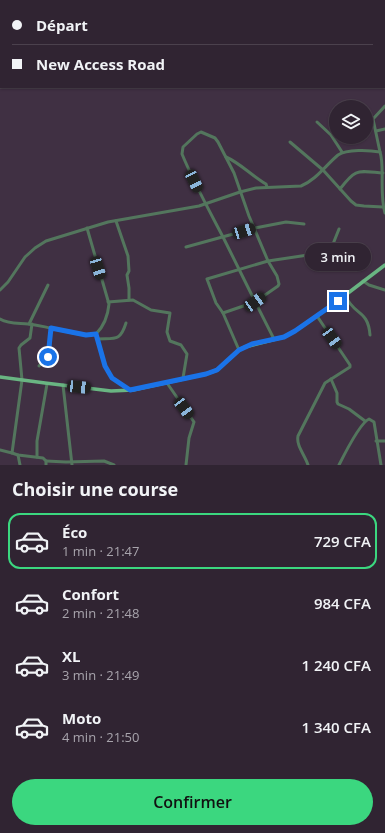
<!DOCTYPE html>
<html lang="fr">
<head>
<meta charset="utf-8">
<style>
  body { margin:0; font-family:"Open Sans",sans-serif; background:#3c303e; color:#f1f3f6; height:100vh; display:flex; flex-direction:column; font-size:15px; white-space:nowrap }
  * { box-sizing:border-box; margin:0 }
  p { font-size:13px; color:#a8a4ac }
  .icon { flex:none; width:22px; height:22px; fill:none; stroke:currentColor; stroke-width:2; stroke-linecap:round; stroke-linejoin:round }
  .map { position:relative; height:465px; overflow:hidden }
  .details { display:flex; flex-direction:column; background:#302432; flex:1 }
  .details>* { flex:none }
  .top-card { position:absolute; left:0px; top:0px; width:385px; height:88px; box-shadow:0 1px 3px #0004,0 0 0 1px #4b414d; display:grid; align-content:center; height:88px; padding:0 12px; background:#302432 }
  .controls { position:absolute; left:329px; top:100px; display:grid; gap:8px }
  .controls a { display:grid; place-items:center; width:44px; height:44px; border-radius:50%; background:#302432; box-shadow:0 1px 3px #0004,0 0 0 1px #4b414d; font-size:20px }
  .end { position:absolute; width:18px; height:18px; margin:-9px; border:5px solid #1a73e8; background:#fff; box-shadow:0 0 0 2px #fff }
  .from { border-radius:50% }
  .bubble { position:absolute; height:28px; border-radius:14px; background:#302432; box-shadow:0 1px 3px #0004,0 0 0 1px #4b414d; font-size:13px; font-weight:600; line-height:28px; text-align:center }
  .car { position:absolute; width:12px; height:24px; margin:-12px -6px; border-radius:5px; box-shadow:0 0 3px 1px #0007; background:linear-gradient(#222 24%,#8ab4d8 0 40%,#222 0 76%,#8ab4d8 0 86%,#222 0) }
  .top-card b { display:flex; align-items:center; gap:14px; height:38px; font-size:15px }
  .top-card b+b { border-top:1px solid #4b414d }
  .top-card i { width:10px; height:10px; background:#f1f3f6 }
  ul { padding:0; list-style:none }
  li { display:flex; align-items:center; gap:12px; height:56px; margin:0 8px 6px; padding:0 4px; border:2px solid transparent; border-radius:12px }
  li div { flex:1 }
  li b { display:block; font-size:15px }
  li em { font-style:normal; font-weight:600 }
  li.active { border-color:#3bd77f }
  li>.icon { width:36px; height:36px; stroke-width:1.5 }
  h2 { padding:0 12px; font-size:18px; line-height:48px }
  .button { display:flex; gap:8px; margin-top:auto; padding:8px 12px }
  .button a { flex:1; height:46px; border-radius:24px; background:#3bd77f; color:#111; font-size:16px; font-weight:600; line-height:46px; text-align:center }
  .map>svg:first-child { display:block }
  .lines { fill:none; stroke-linecap:round; stroke-linejoin:round }
  .stream { stroke:#226b3f; stroke-width:1 }
  .minor { stroke:#53765d; stroke-width:3 }
  .major { stroke:#69b582; stroke-width:3.5 }
  .route { stroke:#1a73e8; stroke-width:5 }
</style>
</head>
<body>
<div class="map">
<svg width="385" height="465" viewBox="0 0 385 465">
  <rect width="100%" height="100%" fill="#403043"/>
  <g class="lines">
    <g class="stream">
      <path d="M 19,1 L 19,0"/>
      <path d="M 0,6 L 1,6"/>
    </g>
    <g class="minor">
      <path d="M 86,0 L 87,1"/>
      <path d="M 103,0 L 105,1"/>
      <path d="M 160,1 L 160,0"/>
      <path d="M 311,1 L 311,0"/>
      <path d="M 0,28 L 1,28"/>
      <path d="M 0,81 L 1,80"/>
      <path d="M 317,122 L 331,135 L 342,152"/>
      <path d="M 376,131 L 385,129"/>
      <path d="M 290,142 L 323,170 L 351,201 L 356,205 L 364,206 L 383,207"/>
      <path d="M 380,152 L 373,119 L 385,106"/>
      <path d="M 226,157 C 240,163 252,176 266,184 L 267,187"/>
      <path d="M 340,189 C 356,168 357,171 383,173"/>
      <path d="M 116,221 L 128,256 L 129,271 L 127,275 L 129,288 L 129,300"/>
      <path d="M 186,247 L 255,228 L 286,222 L 304,224"/>
      <path d="M 363,281 L 369,285 L 385,290"/>
      <path d="M 0,290 L 8,282 L 25,257 L 35,248 L 46,241 L 108,222 L 199,206 L 240,192 L 256,188 L 301,186 C 316,180 326,165 338,155 C 347,149 369,150 380,152 C 385,166 379,193 385,213"/>
      <path d="M 345,295 C 354,316 368,309 370,335"/>
      <path d="M 108,302 L 133,300 L 151,310 L 170,313 L 167,332 L 170,341 L 181,345 L 187,354 L 183,378"/>
      <path d="M 223,313 L 255,302 L 278,286 L 279,284 L 277,276 L 268,261 L 249,216 L 234,173 L 218,142 L 215,138 L 201,132 L 197,134 L 183,147 L 182,154 C 194,183 209,210 223,237 C 240,271 257,306 274,339"/>
      <path d="M 0,319 C 7,324 19,323 28,324 C 45,325 81,338 96,334 C 104,326 108,315 109,304 L 87,228"/>
      <path d="M 29,324 L 48,285"/>
      <path d="M 96,334 L 105,366 L 112,378 L 129,390"/>
      <path d="M 97,339 C 115,338 120,342 126,323"/>
      <path d="M 239,350 L 223,313 L 216,303 L 207,279 L 268,261 L 328,252 L 331,249 L 339,229"/>
      <path d="M 39,366 L 49,355 L 51,328"/>
      <path d="M 331,379 L 337,393 L 337,402 L 338,404 L 349,409 L 365,421"/>
      <path d="M 167,383 L 194,422 L 189,438 L 186,465"/>
      <path d="M 63,385 L 72,465"/>
      <path d="M 376,441 L 385,441"/>
      <path d="M 0,450 L 12,453 L 22,380 L 19,348 L 21,345 L 30,338 L 32,324"/>
      <path d="M 12,453 L 18,455 L 43,458 L 46,461 L 46,465"/>
      <path d="M 18,455 L 20,465"/>
      <path d="M 37,457 L 37,441 L 47,384"/>
      <path d="M 46,461 L 66,462 L 104,461 L 114,465"/>
      <path d="M 308,465 C 305,455 296,446 298,436 L 325,383 L 350,367 L 350,365 L 317,316"/>
      <path d="M 339,465 C 344,455 360,423 369,419 L 374,422 L 381,465"/>
    </g>
    <path class="major" d="M 0,377 L 45,383 L 111,391 L 133,390 L 206,374 L 217,370 L 239,350 L 245,347 L 284,337 L 295,331 L 331,306 L 385,265"/>
  </g>
  <g class="lines">
    <path class="route" d="M 48,357 L 51,328 L 86,335 L 96,334 L 105,366 L 112,378 L 130,390 L 206,374 L 217,370 L 239,350 L 252,344 L 284,337 L 295,331 L 338,301"/>
  </g>
</svg>
<div class="controls">
<a><svg class="icon" aria-label="layers" viewBox="0 0 24 24"><path d="M12 4l9 5-9 5-9-5zM3 14l9 5 9-5"/></svg></a>
</div>
<i class="end from" style="left:48px;top:357px"></i>
<i class="end" style="left:338px;top:301px"></i>
<div class="bubble" style="left:305px;top:243px;width:66px">3 min</div>
<i class="car" style="left:194px;top:181px;rotate:154deg"></i>
<i class="car" style="left:244px;top:231px;rotate:73deg"></i>
<i class="car" style="left:98px;top:268px;rotate:163deg"></i>
<i class="car" style="left:255px;top:302px;rotate:55deg"></i>
<i class="car" style="left:332px;top:338px;rotate:144deg"></i>
<i class="car" style="left:79px;top:387px;rotate:96deg"></i>
<i class="car" style="left:184px;top:408px;rotate:143deg"></i>
<div class="top-card">
<b><i class="from"></i>Départ</b>
<b><i></i>New Access Road</b>
</div>
</div>
<section class="details">
<h2>Choisir une course</h2>
<ul>
<li class="active"><svg class="icon" aria-label="car" viewBox="0 0 24 24"><path d="M5 17H2v-5l4-1 3-4h7l3 4 3 1v5h-3M9 17h6M6 11h13"/><circle cx="7" cy="17" r="2"/><circle cx="17" cy="17" r="2"/></svg><div><b>Éco</b><p>1 min · 21:47</p></div><em>729 CFA</em></li>
<li><svg class="icon" aria-label="car" viewBox="0 0 24 24"><path d="M5 17H2v-5l4-1 3-4h7l3 4 3 1v5h-3M9 17h6M6 11h13"/><circle cx="7" cy="17" r="2"/><circle cx="17" cy="17" r="2"/></svg><div><b>Confort</b><p>2 min · 21:48</p></div><em>984 CFA</em></li>
<li><svg class="icon" aria-label="car" viewBox="0 0 24 24"><path d="M5 17H2v-5l4-1 3-4h7l3 4 3 1v5h-3M9 17h6M6 11h13"/><circle cx="7" cy="17" r="2"/><circle cx="17" cy="17" r="2"/></svg><div><b>XL</b><p>3 min · 21:49</p></div><em>1 240 CFA</em></li>
<li><svg class="icon" aria-label="car" viewBox="0 0 24 24"><path d="M5 17H2v-5l4-1 3-4h7l3 4 3 1v5h-3M9 17h6M6 11h13"/><circle cx="7" cy="17" r="2"/><circle cx="17" cy="17" r="2"/></svg><div><b>Moto</b><p>4 min · 21:50</p></div><em>1 340 CFA</em></li>
</ul>
<div class="button"><a>Confirmer</a></div>
</section>
</body>
</html>
